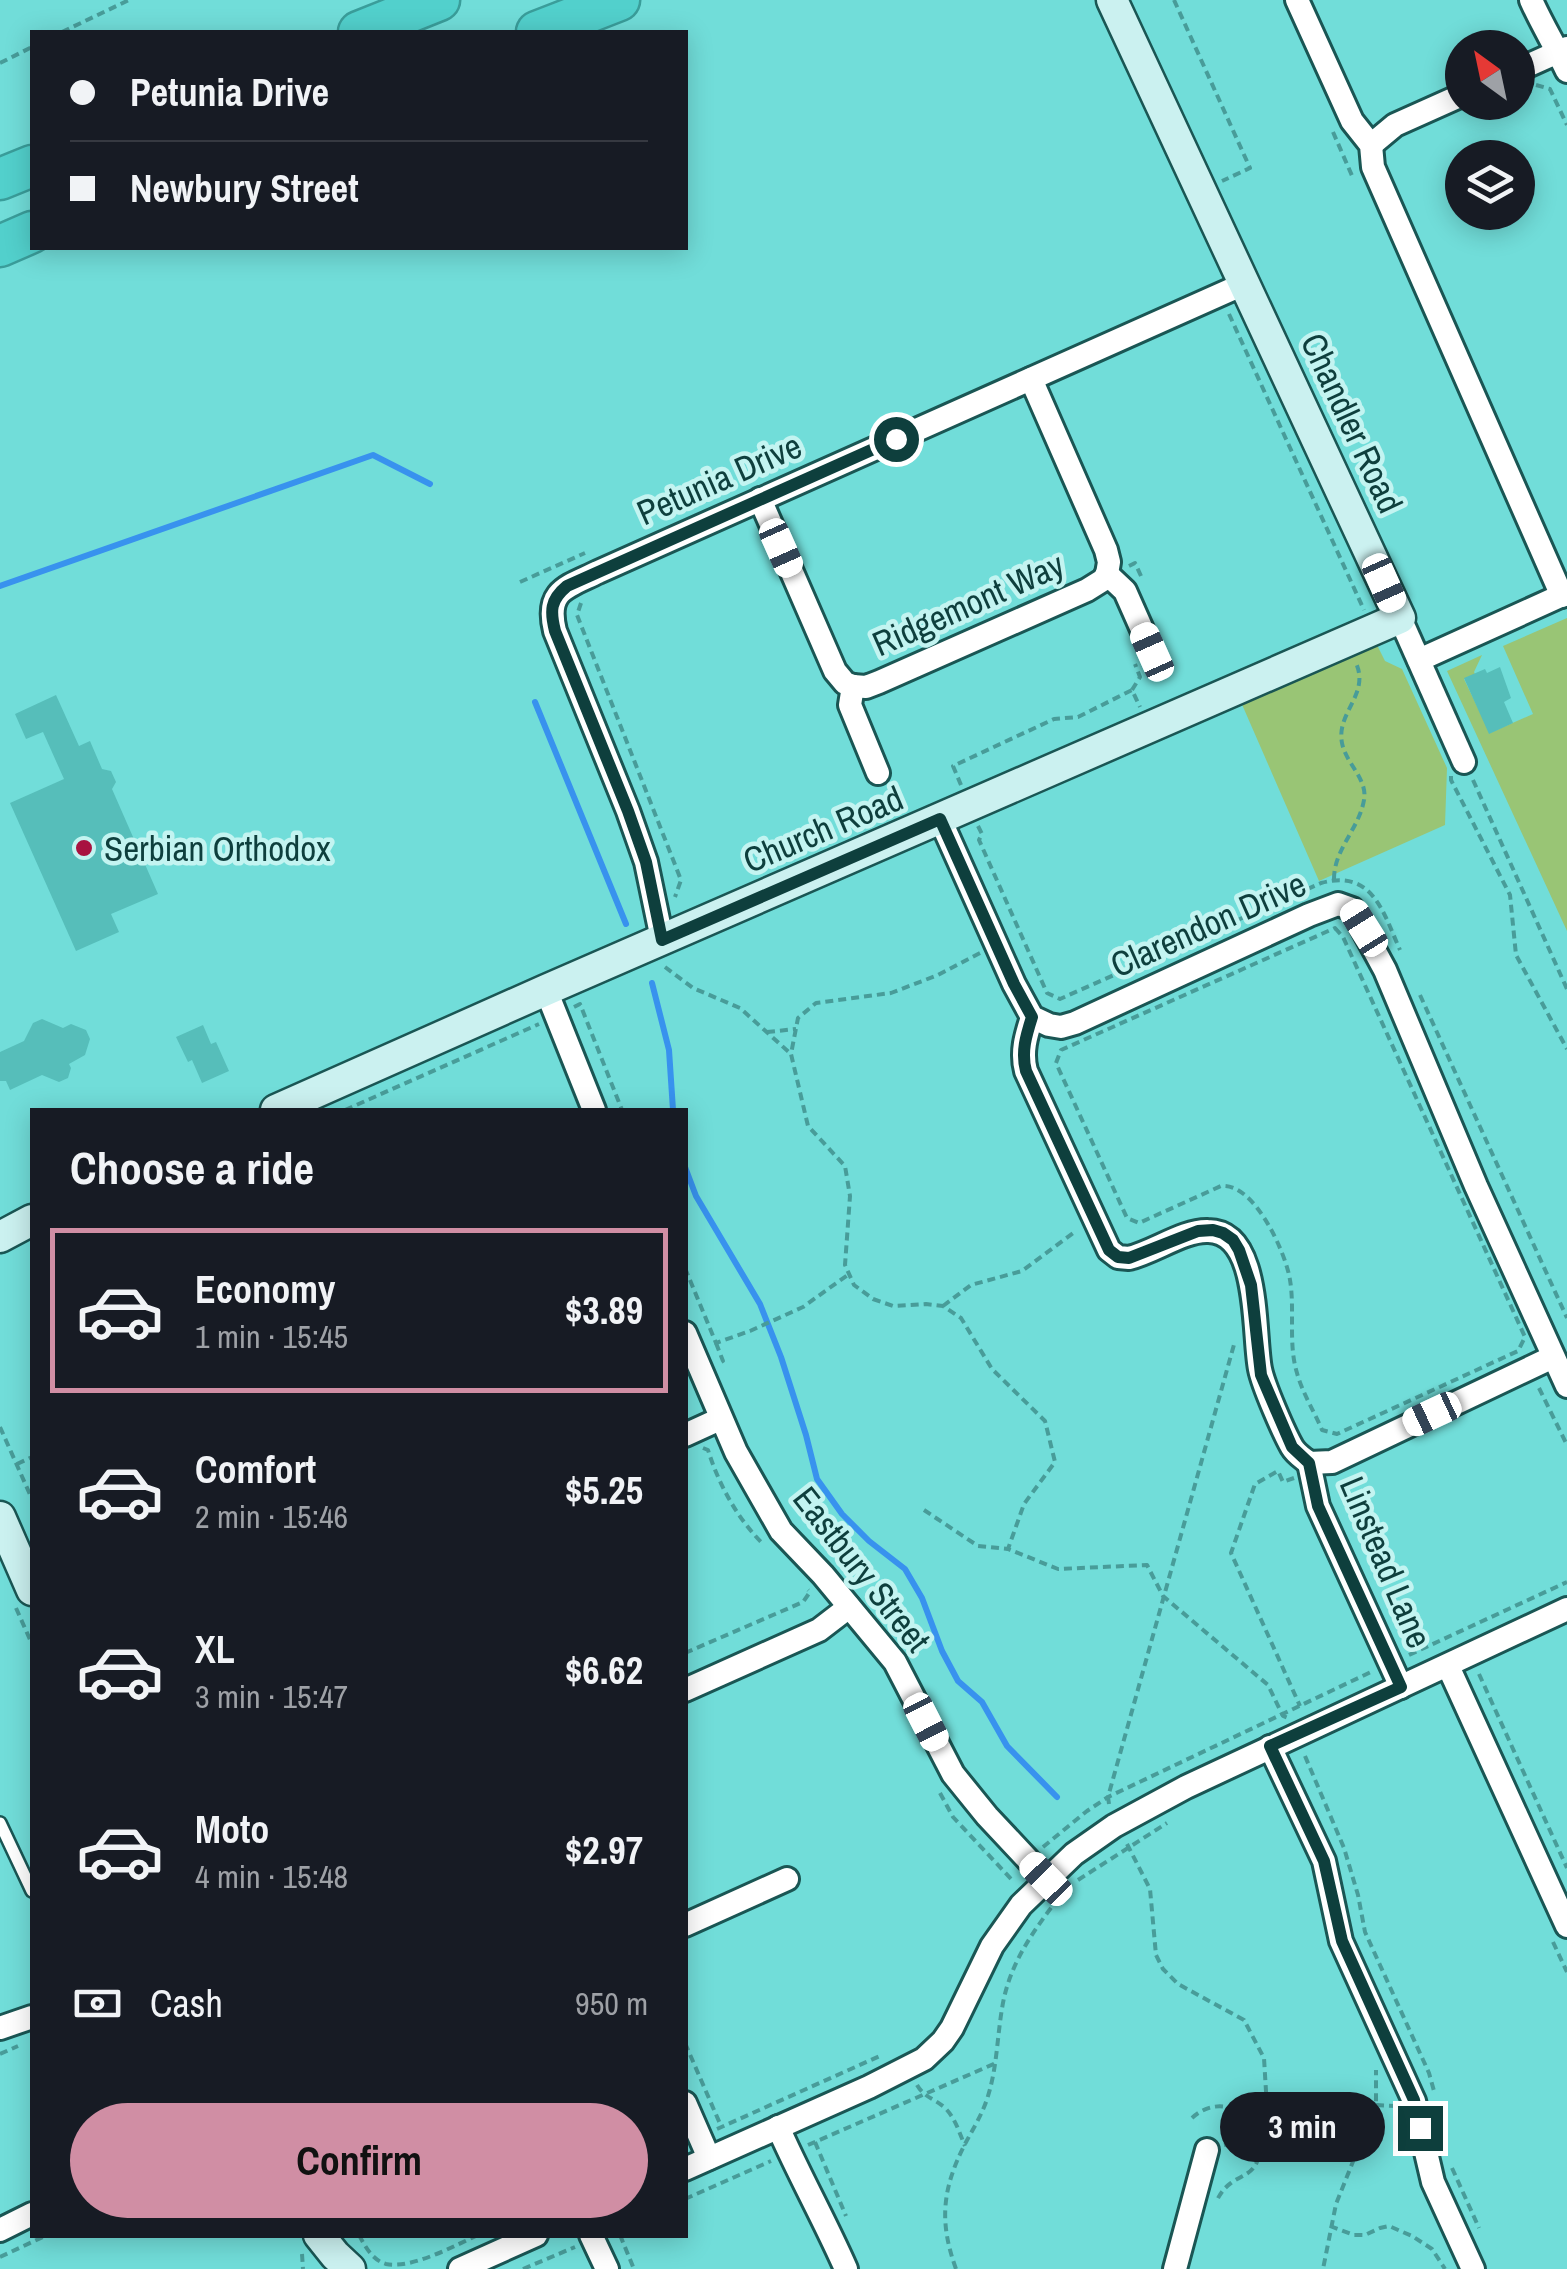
<!DOCTYPE html>
<html lang="en">
<head>
<meta charset="utf-8">
<style>
  body { margin:0; font-family:"Archivo Narrow",sans-serif; background:#20242c; color:#f1f3f6; height:100vh; display:flex; flex-direction:column; font-size:38px; white-space:nowrap }
  * { box-sizing:border-box; margin:0 }
  p { font-size:32px; color:#9ea1a6 }
  .icon { flex:none; width:55px; height:55px; fill:none; stroke:currentColor; stroke-width:2; stroke-linecap:round; stroke-linejoin:round }
  .map { position:relative; flex:1; overflow:hidden }
  .panel { position:absolute; left:30px; top:1108px; width:658px; height:1130px; display:flex; flex-direction:column; background:#171b24; border-radius:0px; box-shadow:0 5px 25px #0003 }
  .panel>* { flex:none }
  .banner { position:absolute; left:30px; top:30px; width:658px; height:220px; border-radius:0px; box-shadow:0 5px 25px #0003; display:grid; align-content:center; height:220px; padding:0 40px; background:#171b24 }
  .needle { width:65px; rotate:327deg }
  .buttons { position:absolute; left:1445px; top:30px; display:grid; gap:20px }
  .buttons a { display:grid; place-items:center; width:90px; height:90px; border-radius:50%; background:#171b24; box-shadow:0 5px 25px #0003; font-size:50px }
  .end { position:absolute; width:45px; height:45px; margin:-22px; border:12px solid #0e3f3d; background:#fff; box-shadow:0 0 0 5px #fff }
  .from { border-radius:50% }
  .bubble { position:absolute; height:70px; border-radius:35px; background:#171b24; box-shadow:0 5px 25px #0003; font-size:32px; font-weight:700; line-height:70px; text-align:center }
  .car { position:absolute; width:30px; height:60px; margin:-30px -15px; border-radius:12px; box-shadow:0 0 8px 2px #0007; background:linear-gradient(#fff 24%,#345 0 40%,#fff 0 76%,#345 0 86%,#fff 0) }
  .banner b { display:flex; align-items:center; gap:35px; height:95px; font-size:38px }
  .banner b+b { border-top:2px solid #363941 }
  .banner i { width:25px; height:25px; background:#f1f3f6 }
  ul { padding:0; list-style:none }
  li { display:flex; align-items:center; gap:30px; height:165px; margin:0 20px 15px; padding:0 20px; border:5px solid transparent; border-radius:0px }
  li div { flex:1 }
  li b { display:block; font-size:38px }
  li em { font-style:normal; font-weight:700 }
  li.active { border-color:#d08ea4 }
  li>.icon { width:90px; height:90px; stroke-width:1.5 }
  h2 { padding:0 40px; font-size:45px; line-height:120px }
  .pay { display:flex; align-items:center; gap:25px; height:110px; padding:0 40px; font-size:38px }
  .pay p { margin-inline-start:auto }
  .cta { display:flex; gap:20px; margin-top:auto; padding:20px 40px }
  .cta a { flex:1; height:115px; border-radius:60px; background:#d08ea4; color:#111; font-size:40px; font-weight:700; line-height:115px; text-align:center }
  .map>svg:first-child { display:block }
  .green { fill:#99c575 }
  .lines { fill:none; stroke-linecap:round; stroke-linejoin:round }
  .stream { stroke:#3892ee; stroke-width:6 }
  .building { fill:#56beba }
  .lane-casing { stroke:#1a5654; stroke-width:16 }
  .street-casing { stroke:#1a5654; stroke-width:28 }
  .secondary-casing { stroke:#1a5654; stroke-width:35 }
  .highway-casing { stroke:#3a9d9a; stroke-width:45 }
  .path { stroke:#489c99; stroke-width:4; stroke-dasharray:8 5; stroke-linecap:butt }
  .lane { stroke:#fff; stroke-width:11 }
  .street { stroke:#fff; stroke-width:22 }
  .secondary { stroke:#cbf1f0; stroke-width:30 }
  .highway { stroke:#52d0cc; stroke-width:40 }
  .route { stroke:#0e3f3d; stroke-width:12 }
  .poi-dot { fill:#a81240; stroke:#c3f4f1; stroke-width:4 }
  .labels { text-anchor:middle; dominant-baseline:central; stroke-width:9; stroke-linejoin:round; paint-order:stroke }
  .street-label { font-size:35px; fill:#0e3f3d; stroke:#c3f4f1 }
  .poi-label { font-size:35px; fill:#0e3f3d; stroke:#c3f4f1; text-anchor:start }
</style>
</head>
<body>
<div class="map">
<svg width="1567" height="2269" viewBox="0 0 1567 2269">
  <rect width="100%" height="100%" fill="#71ddd9"/>
  <g class="green">
    <path d="M 1567,618 L 1567,931 L 1447,671 L 1482,655 L 1474,672 L 1475,674 L 1464,679 L 1490,733 L 1533,714 L 1503,646 Z"/>
    <path d="M 1372,635 L 1385,661 L 1402,669 L 1447,768 L 1445,825 L 1319,881 L 1237,693 Z"/>
  </g>
  <g class="lines">
    <g class="stream">
      <path d="M 0,586 L 373,455 L 430,484"/>
      <path d="M 535,702 L 626,924"/>
      <path d="M 652,983 L 669,1050 L 673,1110"/>
      <path d="M 685,1167 L 696,1196 L 760,1304 L 781,1357 L 806,1435 L 817,1479 L 842,1514 L 869,1541 L 905,1569 L 922,1598 L 942,1651 L 958,1681 L 982,1702 L 1007,1746 L 1057,1797"/>
    </g>
  </g>
  <g class="building">
    <path d="M 1500,667 L 1511,698 L 1504,702 L 1513,723 L 1489,734 L 1464,678 L 1485,669 L 1487,673 Z"/>
    <path d="M 56,695 L 79,746 L 90,741 L 102,769 L 111,771 L 116,782 L 112,789 L 158,894 L 111,914 L 119,932 L 76,951 L 10,803 L 64,779 L 43,732 L 26,739 L 15,714 Z"/>
    <path d="M 42,1019 L 63,1028 L 71,1024 L 86,1030 L 90,1039 L 85,1055 L 69,1064 L 71,1068 L 68,1078 L 59,1082 L 42,1075 L 10,1090 L 6,1081 L 0,1081 L 0,1052 L 24,1041 L 33,1023 Z"/>
    <path d="M 203,1025 L 211,1044 L 216,1042 L 229,1071 L 202,1083 L 192,1060 L 188,1062 L 176,1037 Z"/>
  </g>
  <g class="lines">
    <g class="lane-casing">
      <path id="lane" d="M 0,1823 L 32,1891"/>
    </g>
    <g class="street-casing">
      <g id="street">
        <path d="M 1297,0 L 1352,121 L 1371,145 L 1373,167 L 1562,596"/>
        <path d="M 1531,0 C 1542,25 1556,47 1567,71"/>
        <path d="M 1518,70 L 1567,48"/>
        <path d="M 1371,145 L 1395,125 L 1462,95"/>
        <path d="M 1031,379 L 1106,550 L 1109,562 L 1107,574"/>
        <path d="M 760,499 L 835,671 L 845,683 L 853,686"/>
        <path d="M 1107,574 L 1125,591 L 1152,652"/>
        <path d="M 1400,618 L 1464,762"/>
        <path d="M 1419,660 L 1567,593"/>
        <path d="M 853,686 L 866,687 L 879,682 L 1087,590 L 1103,580 L 1107,574"/>
        <path d="M 853,686 L 850,705 L 878,773"/>
        <path d="M 940,819 L 1014,984 L 1032,1017 L 1049,1025 L 1061,1027 L 1075,1023 L 1309,915 L 1338,904 L 1352,909 L 1385,970 L 1476,1186 L 1567,1386"/>
        <path d="M 662,939 L 646,862 L 628,811 L 555,631 C 545,590 567,587 598,572 L 1246,283"/>
        <path d="M 546,990 L 594,1110"/>
        <path d="M 1032,1017 C 1026,1036 1021,1052 1026,1071 L 1109,1250 L 1118,1257 L 1129,1258 C 1154,1252 1184,1230 1208,1231 C 1261,1231 1253,1334 1260,1369 C 1263,1385 1284,1433 1292,1447 C 1296,1454 1303,1458 1309,1463 L 1332,1462 L 1553,1357"/>
        <path d="M 685,1333 L 736,1452 L 781,1531 L 823,1575 L 895,1662 L 953,1774 L 987,1816 L 1046,1879"/>
        <path d="M 685,1435 L 720,1419"/>
        <path d="M 1309,1463 L 1318,1506 L 1401,1687"/>
        <path d="M 1448,1666 L 1567,1926"/>
        <path d="M 685,1690 L 819,1630 L 849,1607"/>
        <path d="M 1270,1747 L 1324,1861 L 1341,1941 L 1414,2101 L 1433,2182 L 1473,2269"/>
        <path d="M 685,1925 L 787,1879"/>
        <path d="M 0,2028 L 32,2017"/>
        <path d="M 685,2103 L 709,2158"/>
        <path d="M 778,2127 C 799,2175 825,2221 846,2269"/>
        <path d="M 685,2169 L 869,2087 L 924,2059 L 943,2041 L 952,2028 L 992,1946 L 1021,1905 L 1074,1854 L 1114,1826 L 1186,1787 L 1567,1609"/>
        <path d="M 0,2230 L 32,2214"/>
        <path d="M 591,2235 L 607,2269"/>
        <path d="M 460,2269 L 536,2235"/>
        <path d="M 1175,2269 L 1207,2150"/>
      </g>
    </g>
    <g class="secondary-casing">
      <g id="secondary">
        <path d="M 276,1110 L 546,990 L 1400,618 L 1112,0"/>
        <path d="M 0,1237 L 32,1220"/>
        <path d="M 0,1517 L 32,1590"/>
        <path d="M 319,2235 L 335,2255 L 350,2269"/>
      </g>
    </g>
    <g class="highway-casing">
      <g id="highway">
        <path d="M 359,32 L 439,0"/>
        <path d="M 537,32 L 619,0"/>
        <path d="M 0,179 L 32,166"/>
        <path d="M 0,246 L 32,232"/>
      </g>
    </g>
    <g class="path">
      <path d="M 1174,0 L 1250,168 L 1222,181"/>
      <path d="M 62,32 L 129,0"/>
      <path d="M 0,63 L 32,47"/>
      <path d="M 1536,85 L 1550,89 L 1567,125"/>
      <path d="M 1473,113 L 1497,102"/>
      <path d="M 1333,132 L 1353,178"/>
      <path d="M 1229,314 L 1364,610"/>
      <path d="M 1129,566 L 1135,563 L 1141,576"/>
      <path d="M 520,582 L 585,553"/>
      <path d="M 581,603 L 577,615 L 681,880 L 675,897"/>
      <path d="M 1132,690 L 1140,677 L 1135,664"/>
      <path d="M 1451,776 L 1451,780 L 1510,895 L 1516,955 L 1567,1049"/>
      <path d="M 1473,780 L 1567,989"/>
      <path d="M 961,785 L 953,766 L 1054,719 L 1078,717 L 1132,690 L 1140,707"/>
      <path d="M 978,826 L 982,834 L 979,840 L 1047,993 L 1060,999 L 1321,883 C 1373,869 1383,912 1400,950"/>
      <path d="M 1334,879 C 1334,849 1359,829 1364,800 C 1368,779 1346,764 1342,743 C 1336,712 1370,695 1356,663"/>
      <path d="M 1335,928 L 1343,937 L 1525,1337 L 1518,1351 L 1337,1434 L 1322,1430 C 1314,1411 1302,1392 1297,1373 C 1288,1344 1295,1310 1290,1280 C 1286,1253 1254,1182 1221,1186 L 1139,1223 L 1127,1218 L 1056,1063 L 1061,1050 Z"/>
      <path d="M 980,953 L 938,975 L 891,993 L 816,1003 L 798,1018 L 791,1054 L 808,1126 L 845,1166 L 850,1196 L 845,1265 L 854,1285 L 873,1299 L 893,1306 L 926,1304 L 943,1306 L 961,1318 L 992,1369 L 1045,1421 L 1055,1462 L 1024,1504 L 1008,1549 L 1058,1569 L 1147,1565 L 1163,1596 L 1268,1685 L 1283,1716 L 1288,1718"/>
      <path d="M 665,967 L 693,988 L 740,1008 L 791,1054"/>
      <path d="M 1420,995 L 1567,1318"/>
      <path d="M 574,1007 L 580,1004 L 622,1110"/>
      <path d="M 767,1032 L 796,1029"/>
      <path d="M 345,1110 L 539,1024"/>
      <path d="M 685,1268 L 716,1343 L 750,1331 L 803,1307 L 849,1274"/>
      <path d="M 943,1306 L 971,1285 L 1022,1271 L 1076,1231"/>
      <path d="M 716,1343 L 723,1361 L 718,1363"/>
      <path d="M 1539,1388 L 1567,1445"/>
      <path d="M 0,1427 L 32,1499"/>
      <path d="M 703,1448 L 708,1450 C 719,1485 737,1518 763,1544"/>
      <path d="M 17,1464 L 32,1457"/>
      <path d="M 1294,1478 L 1283,1482 L 1278,1471 L 1255,1484 L 1231,1553 L 1300,1706"/>
      <path d="M 924,1510 L 978,1546 L 1008,1549"/>
      <path d="M 16,1608 L 32,1644"/>
      <path d="M 685,1653 L 803,1602 L 810,1592 L 808,1590"/>
      <path d="M 1409,1655 L 1567,1582"/>
      <path d="M 1479,1674 L 1567,1868"/>
      <path d="M 1305,1756 L 1344,1848 L 1358,1895 L 1365,1932 L 1429,2073 L 1434,2091"/>
      <path d="M 940,1793 L 953,1817 L 1013,1881"/>
      <path d="M 1109,1804 L 1108,1797 L 1235,1341"/>
      <path d="M 1127,1844 L 1150,1889 L 1156,1955 L 1163,1969 L 1178,1984 L 1244,2020 L 1264,2058 L 1267,2108 L 1295,2113 L 1325,2103 L 1346,2113 L 1359,2136 L 1354,2159 L 1336,2204 L 1323,2269"/>
      <path d="M 1043,1847 L 1087,1811 L 1108,1797 L 1373,1671"/>
      <path d="M 1078,1880 L 1167,1823"/>
      <path d="M 1553,1942 L 1567,1972"/>
      <path d="M 685,2043 L 721,2126"/>
      <path d="M 0,2054 L 18,2046"/>
      <path d="M 917,2085 C 924,2097 933,2098 944,2107 C 955,2117 959,2132 965,2146"/>
      <path d="M 1376,2105 L 1396,2106"/>
      <path d="M 1346,2113 L 1369,2119"/>
      <path d="M 1192,2118 C 1226,2086 1275,2126 1256,2164 C 1250,2175 1240,2176 1231,2183 C 1224,2188 1220,2194 1216,2202"/>
      <path d="M 717,2129 L 882,2055"/>
      <path d="M 1359,2136 L 1376,2105 L 1376,2070"/>
      <path d="M 815,2142 L 846,2216"/>
      <path d="M 808,2145 L 996,2063"/>
      <path d="M 1224,2145 L 1245,2140 L 1267,2108"/>
      <path d="M 1452,2168 L 1479,2228"/>
      <path d="M 685,2199 L 771,2161"/>
      <path d="M 1330,2226 L 1354,2235 L 1365,2235 L 1380,2228 L 1389,2226 L 1412,2236 L 1432,2249 L 1445,2269"/>
      <path d="M 359,2235 C 365,2246 372,2260 386,2264 C 412,2269 454,2246 478,2235"/>
      <path d="M 620,2235 L 634,2269"/>
      <path d="M 302,2254 L 303,2269"/>
      <path d="M 0,2257 L 47,2235"/>
      <path d="M 523,2269 L 575,2247"/>
      <path d="M 956,2269 C 939,2222 942,2189 965,2144 C 973,2129 983,2113 988,2096 C 998,2064 997,2031 1004,1998 C 1012,1962 1032,1933 1054,1904"/>
    </g>
    <use href="#lane" class="lane"/>
    <use href="#street" class="street"/>
    <use href="#secondary" class="secondary"/>
    <use href="#highway" class="highway"/>
  </g>
  <g class="lines">
    <path class="route" d="M 896,439 L 567,586 C 550,600 550,611 555,631 L 628,811 L 646,862 L 662,940 L 940,819 L 1014,984 L 1032,1017 C 1026,1036 1021,1052 1026,1071 L 1109,1250 L 1118,1257 L 1129,1258 L 1198,1231 L 1213,1230 L 1223,1233 L 1233,1240 L 1239,1250 L 1251,1285 L 1261,1375 L 1292,1447 L 1309,1463 L 1318,1506 L 1401,1687 L 1270,1746 L 1324,1861 L 1342,1941 L 1414,2100 L 1420,2128"/>
  </g>
  <circle class="poi-dot" cx="84" cy="848" r="10"/>
  <g class="labels">
    <g class="street-label">
      <text transform="translate(1352 423) rotate(65)">Chandler Road</text>
      <text transform="translate(719 479) rotate(-24)">Petunia Drive</text>
      <text transform="translate(968 604) rotate(-24)">Ridgemont Way</text>
      <text transform="translate(823 829) rotate(-23)">Church Road</text>
      <text transform="translate(1208 924) rotate(-24)">Clarendon Drive</text>
      <text transform="translate(1386 1562) rotate(67)">Linstead Lane</text>
      <text transform="translate(862 1569) rotate(52)">Eastbury Street</text>
    </g>
    <g class="poi-label">
      <text x="104" y="848">Serbian Orthodox</text>
    </g>
  </g>
</svg>
<div class="buttons">
<a><svg class="needle" viewBox="-14 -14 28 28"><path d="M0-13l5 13h-10z" fill="#e53935"/><path d="M0 13l5-13h-10z" fill="#9ea1a6"/></svg></a>
<a><svg class="icon" aria-label="layers" viewBox="0 0 24 24"><path d="M12 4l9 5-9 5-9-5zM3 14l9 5 9-5"/></svg></a>
</div>
<i class="end from" style="left:896px;top:439px"></i>
<i class="end" style="left:1420px;top:2128px"></i>
<div class="bubble" style="left:1220px;top:2092px;width:165px">3 min</div>
<i class="car" style="left:781px;top:548px;rotate:156deg"></i>
<i class="car" style="left:1384px;top:583px;rotate:156deg"></i>
<i class="car" style="left:1152px;top:652px;rotate:336deg"></i>
<i class="car" style="left:1364px;top:928px;rotate:328deg"></i>
<i class="car" style="left:1432px;top:1414px;rotate:245deg"></i>
<i class="car" style="left:926px;top:1722px;rotate:153deg"></i>
<i class="car" style="left:1046px;top:1879px;rotate:316deg"></i>
<div class="banner">
<b><i class="from"></i>Petunia Drive</b>
<b><i></i>Newbury Street</b>
</div>
<section class="panel">
<h2>Choose a ride</h2>
<ul>
<li class="active"><svg class="icon" aria-label="car" viewBox="0 0 24 24"><path d="M5 17H2v-5l4-1 3-4h7l3 4 3 1v5h-3M9 17h6M6 11h13"/><circle cx="7" cy="17" r="2"/><circle cx="17" cy="17" r="2"/></svg><div><b>Economy</b><p>1 min · 15:45</p></div><em>$3.89</em></li>
<li><svg class="icon" aria-label="car" viewBox="0 0 24 24"><path d="M5 17H2v-5l4-1 3-4h7l3 4 3 1v5h-3M9 17h6M6 11h13"/><circle cx="7" cy="17" r="2"/><circle cx="17" cy="17" r="2"/></svg><div><b>Comfort</b><p>2 min · 15:46</p></div><em>$5.25</em></li>
<li><svg class="icon" aria-label="car" viewBox="0 0 24 24"><path d="M5 17H2v-5l4-1 3-4h7l3 4 3 1v5h-3M9 17h6M6 11h13"/><circle cx="7" cy="17" r="2"/><circle cx="17" cy="17" r="2"/></svg><div><b>XL</b><p>3 min · 15:47</p></div><em>$6.62</em></li>
<li><svg class="icon" aria-label="car" viewBox="0 0 24 24"><path d="M5 17H2v-5l4-1 3-4h7l3 4 3 1v5h-3M9 17h6M6 11h13"/><circle cx="7" cy="17" r="2"/><circle cx="17" cy="17" r="2"/></svg><div><b>Moto</b><p>4 min · 15:48</p></div><em>$2.97</em></li>
</ul>
<div class="pay"><svg class="icon" aria-label="cash" viewBox="0 0 24 24"><path d="M3 7h18v10H3z"/><circle cx="12" cy="12" r="2"/></svg>Cash<p>950 m</p></div>
<div class="cta"><a>Confirm</a></div>
</section>
</div>
</body>
</html>
